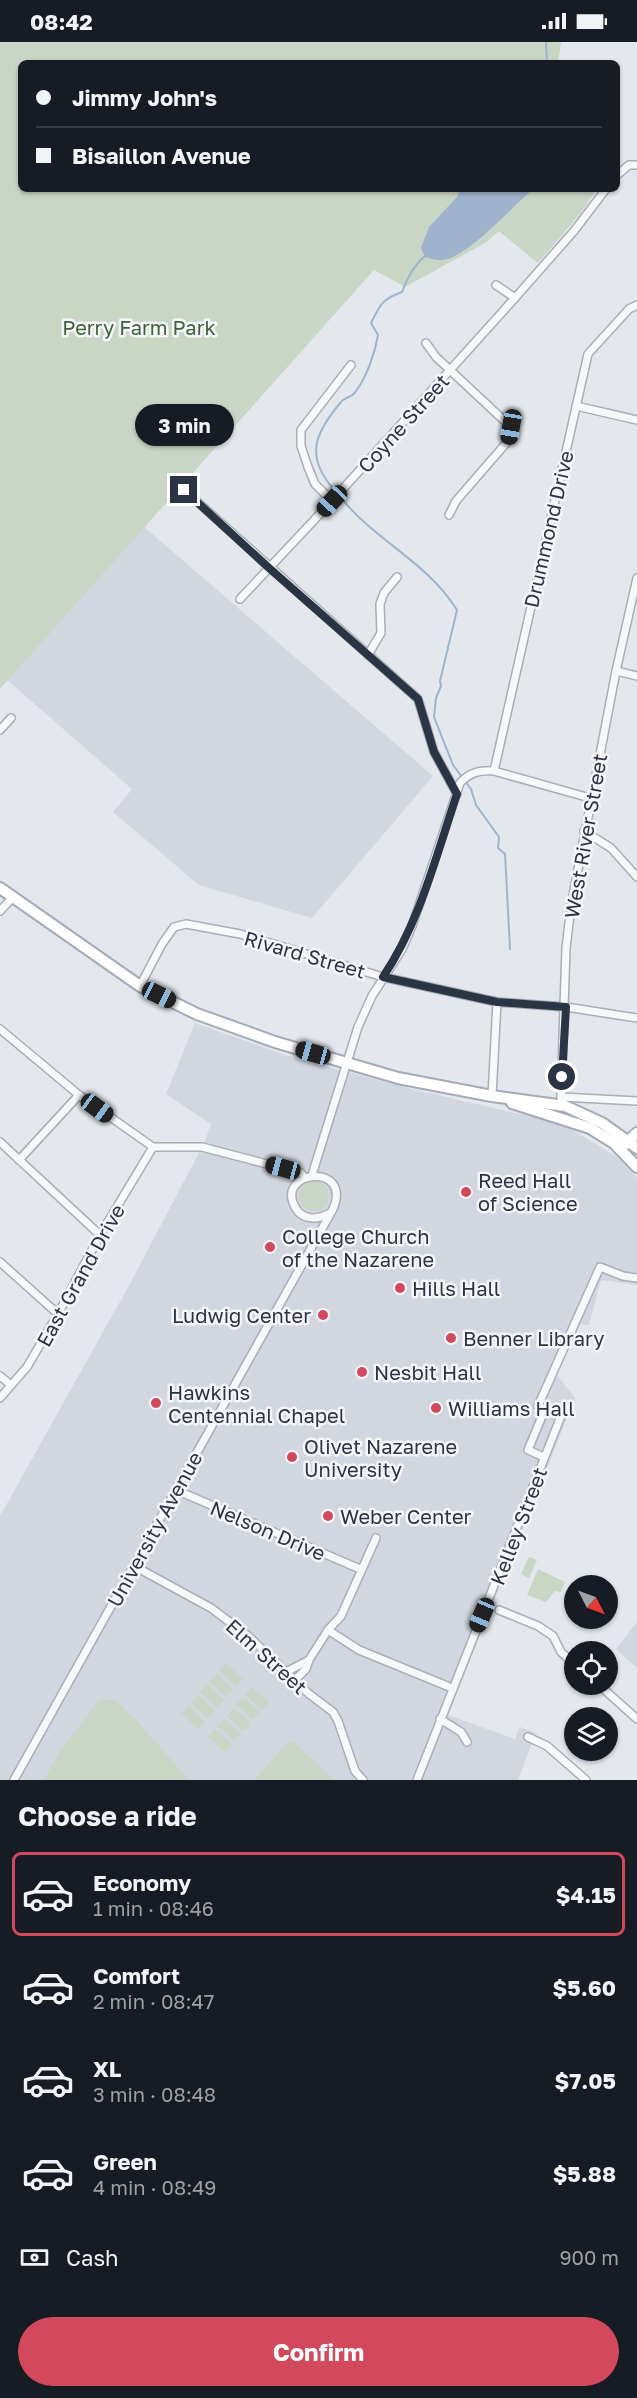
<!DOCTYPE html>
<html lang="en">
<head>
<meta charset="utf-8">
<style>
  body { margin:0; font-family:"Golos Text",sans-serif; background:#20242c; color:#f1f3f6; height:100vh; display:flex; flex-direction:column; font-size:22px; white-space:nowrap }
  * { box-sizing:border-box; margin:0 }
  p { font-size:20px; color:#9ea1a6 }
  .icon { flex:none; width:33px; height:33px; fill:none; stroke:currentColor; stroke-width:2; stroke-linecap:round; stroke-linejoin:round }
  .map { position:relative; height:1738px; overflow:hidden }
  .drawer { display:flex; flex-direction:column; background:#171b24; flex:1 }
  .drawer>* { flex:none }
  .guide { position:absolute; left:18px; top:18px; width:602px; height:132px; border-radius:9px; box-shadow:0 2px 4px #0004; display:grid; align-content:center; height:132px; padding:0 18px; background:#171b24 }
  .needle { width:39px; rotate:132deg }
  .buttons { position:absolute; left:564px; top:1533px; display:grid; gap:12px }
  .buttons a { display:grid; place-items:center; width:54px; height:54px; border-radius:50%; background:#171b24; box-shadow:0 2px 4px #0004; font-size:30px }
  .end { position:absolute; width:27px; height:27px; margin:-14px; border:8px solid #2b3445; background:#fff; box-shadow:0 0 0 3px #fff }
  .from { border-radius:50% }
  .bubble { position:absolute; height:42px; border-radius:21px; background:#171b24; box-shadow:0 2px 4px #0004; font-size:20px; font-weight:700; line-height:42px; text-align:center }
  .car { position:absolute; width:18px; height:36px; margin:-18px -9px; border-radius:8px; box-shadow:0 0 4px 2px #0007; background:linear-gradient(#222 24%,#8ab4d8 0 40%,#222 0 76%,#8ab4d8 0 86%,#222 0) }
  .guide b { display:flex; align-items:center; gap:21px; height:57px; font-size:22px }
  .guide b+b { border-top:2px solid #363941 }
  .guide i { width:15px; height:15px; background:#f1f3f6 }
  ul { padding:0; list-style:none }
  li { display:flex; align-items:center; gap:18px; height:84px; margin:0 12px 9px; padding:0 6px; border:3px solid transparent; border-radius:9px }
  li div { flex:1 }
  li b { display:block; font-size:22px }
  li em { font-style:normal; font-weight:700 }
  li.selected { border-color:#d1495b }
  li>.icon { width:54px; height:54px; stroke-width:1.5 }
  h2 { padding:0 18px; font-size:27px; line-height:72px }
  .pay { display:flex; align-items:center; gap:15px; height:66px; padding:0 18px; font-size:22px }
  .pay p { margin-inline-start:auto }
  .action { display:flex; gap:12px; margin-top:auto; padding:12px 18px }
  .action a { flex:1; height:69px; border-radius:36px; background:#d1495b; color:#fff; font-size:24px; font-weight:700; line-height:69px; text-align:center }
  .status { display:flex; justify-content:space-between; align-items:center; height:42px; padding:0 30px; background:#171b24; direction:ltr }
  .status svg { height:16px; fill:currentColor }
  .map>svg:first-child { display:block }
  .built { fill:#d2d6de }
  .green { fill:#c9d6c5 }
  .water { fill:#9fb4cc }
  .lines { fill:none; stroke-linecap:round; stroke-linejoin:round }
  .stream { stroke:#9fb4cc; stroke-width:2 }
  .minor-casing { stroke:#a9aeb7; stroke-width:10 }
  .secondary-casing { stroke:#a9aeb7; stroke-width:14 }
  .primary-casing { stroke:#a3abb8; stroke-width:14 }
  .minor { stroke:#f7f8fa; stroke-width:7 }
  .secondary { stroke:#fff; stroke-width:10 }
  .primary { stroke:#fff; stroke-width:10 }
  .route { stroke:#2b3445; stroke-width:8 }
  .poi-dot { fill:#d1495b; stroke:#f4f6f9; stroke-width:2 }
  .labels { text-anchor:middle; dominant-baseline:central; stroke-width:5; stroke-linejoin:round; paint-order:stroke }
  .park-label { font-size:20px; fill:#3f6138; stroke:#f4f6f9 }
  .street-label { font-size:20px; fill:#2b3445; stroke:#f4f6f9 }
  .poi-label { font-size:20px; fill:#2b3445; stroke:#f4f6f9; text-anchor:start }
</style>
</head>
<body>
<div class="status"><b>08:42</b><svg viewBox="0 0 49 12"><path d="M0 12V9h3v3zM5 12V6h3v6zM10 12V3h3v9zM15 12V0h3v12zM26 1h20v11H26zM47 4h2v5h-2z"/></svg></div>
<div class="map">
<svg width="637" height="1738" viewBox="0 0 637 1738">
  <rect width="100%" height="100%" fill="#e4e7ec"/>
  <g class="built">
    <path d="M 143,484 L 433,734 L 312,876 L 199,843 L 113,770 L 132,747 L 5,636 Z"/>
    <path d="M 195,981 L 294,1016 L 416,1048 L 537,1076 L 573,1088 L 625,1120 L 637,1136 L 637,1243 L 601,1238 L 589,1283 L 580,1282 L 556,1332 L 575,1356 L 448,1673 L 515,1697 L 520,1685 L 536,1691 L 518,1738 L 0,1738 L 0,1474 L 131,1240 L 204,1101 L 211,1082 L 166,1052 Z"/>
    <path d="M 637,1580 L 637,1626 L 616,1607 Z"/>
  </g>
  <g class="green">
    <path d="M 0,0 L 561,0 L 558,21 L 21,21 L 21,147 L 597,147 L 579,173 L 538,221 L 499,189 L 485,201 L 405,245 L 374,228 L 0,647 Z"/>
    <circle cx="314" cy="1154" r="15"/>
    <path d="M 529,1515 L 537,1518 L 529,1536 L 521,1532 Z"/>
    <path d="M 538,1527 L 565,1540 L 561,1550 L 555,1549 L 546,1560 L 527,1553 Z"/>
    <path d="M 226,1621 L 243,1637 L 236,1644 L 219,1629 Z"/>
    <path d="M 217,1632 L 233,1647 L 226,1655 L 209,1640 Z"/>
    <path d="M 207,1642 L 224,1658 L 217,1666 L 200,1650 Z"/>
    <path d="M 252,1645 L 269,1660 L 262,1668 L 245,1653 Z"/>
    <path d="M 198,1653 L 215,1668 L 208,1676 L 191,1661 Z"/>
    <path d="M 243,1655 L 260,1670 L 253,1678 L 236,1663 Z"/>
    <path d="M 99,1658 L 115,1658 L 138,1680 L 189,1738 L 44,1738 L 60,1709 Z"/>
    <path d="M 189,1663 L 205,1679 L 198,1687 L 181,1671 Z"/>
    <path d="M 234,1666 L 251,1681 L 243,1689 L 227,1674 Z"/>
    <path d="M 224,1676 L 241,1692 L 234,1699 L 217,1684 Z"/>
    <path d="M 215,1687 L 232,1702 L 225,1710 L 208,1695 Z"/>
    <path d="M 288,1700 L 294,1700 L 334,1738 L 254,1738 Z"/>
  </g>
  <path class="water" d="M 460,147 L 537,147 L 531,149 C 511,166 468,215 443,218 C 438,219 430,216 425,215 L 421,206 L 429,185 L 457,155 Z"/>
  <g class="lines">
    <g class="stream">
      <path d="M 546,0 L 547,21"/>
      <path d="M 336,450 C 304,415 314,392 341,360 C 345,355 353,355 356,349 C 367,334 375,311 378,293 L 371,281 C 380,263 382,257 402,250 C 407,236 413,224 425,214"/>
      <path d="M 342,457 C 377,500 426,519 457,568 L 440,639 L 441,644 L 436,656 L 434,675 L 453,723 L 471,747 L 476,763 L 499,795 L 498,806 L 505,812 L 510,907"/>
    </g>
    <g class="minor-casing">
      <g id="minor">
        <path d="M 616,134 L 629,123 L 637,123"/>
        <path d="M 496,243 L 515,256"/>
        <path d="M 426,301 L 436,315 L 511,385 L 508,399 L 456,459 L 449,473"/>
        <path d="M 576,364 L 637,378"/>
        <path d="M 184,448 L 418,657 L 434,710 L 457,752"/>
        <path d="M 332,459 L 315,442 L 308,425 L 301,404 L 301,388 L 351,323"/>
        <path d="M 240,557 L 332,459 L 515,256 L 574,189 L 606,147"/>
        <path d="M 368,613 L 381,591 L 380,562 L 384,551 L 397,535"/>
        <path d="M 616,629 L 637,634"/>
        <path d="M 0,688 L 11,676"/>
        <path d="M 494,729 L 588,312 L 629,267 L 637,263"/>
        <path d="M 584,789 L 611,806 L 637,835"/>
        <path d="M 0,869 L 13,855"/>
        <path d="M 140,944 L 162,902 L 174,885 L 186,882 L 240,892 L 383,935 L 497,960 L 566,965 L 637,976"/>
        <path d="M 0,987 L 79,1053 L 153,1105 L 202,1105 L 301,1131 L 304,1135"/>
        <path d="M 492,1054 L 497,960"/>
        <path d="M 561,1055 L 637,1059"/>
        <path d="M 565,1064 L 561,1055 L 566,906 L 571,864 L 616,629 L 637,536"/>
        <path d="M 0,1100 L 100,1193"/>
        <path d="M 19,1118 L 79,1053"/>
        <path d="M 312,1133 L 358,985 L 372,954 L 402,907 L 412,884 L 460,741 C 470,730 480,728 494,729 L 590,756"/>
        <path d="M 0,1220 L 58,1272"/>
        <path d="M 0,1334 L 11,1343"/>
        <path d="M 0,1356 L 27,1325 L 58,1272 L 100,1193 L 153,1105"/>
        <path d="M 544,1415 L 528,1408 L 545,1367"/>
        <path d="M 176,1448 L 360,1527"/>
        <path d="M 376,1496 L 341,1574 L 328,1588 L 359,1608 L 452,1646"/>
        <path d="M 134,1524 L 211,1566 L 247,1593 L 309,1652 L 333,1670 L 338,1679 L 355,1729 L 363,1738"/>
        <path d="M 499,1568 L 538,1584 L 553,1594 L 561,1610 L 574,1622"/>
        <path d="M 309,1618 L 328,1588"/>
        <path d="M 286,1630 L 309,1618 L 306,1627 L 294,1639"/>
        <path d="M 598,1642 L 637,1677"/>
        <path d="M 440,1677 L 461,1690 L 467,1700"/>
        <path d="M 528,1695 L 547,1704 L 586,1738"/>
        <path d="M 14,1738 L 333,1167 C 353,1120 275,1128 295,1165 C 302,1178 316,1178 328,1172"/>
        <path d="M 417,1738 L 561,1374 L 538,1364 L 600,1225 L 623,1234 L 637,1236"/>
      </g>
    </g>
    <g class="secondary-casing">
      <path id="secondary" d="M 620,1107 L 637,1091"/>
    </g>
    <g class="primary-casing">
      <g id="primary">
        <path d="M 0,846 L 140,944 L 197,972 L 275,1000 L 398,1036 L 492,1054 L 565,1064 L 602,1081 L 637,1106"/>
        <path d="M 512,1061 L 590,1086 L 614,1101 L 637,1125"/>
      </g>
    </g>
    <use href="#minor" class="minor"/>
    <use href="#secondary" class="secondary"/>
    <use href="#primary" class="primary"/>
  </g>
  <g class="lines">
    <path class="route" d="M 184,448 L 269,526 L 418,657 L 434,710 L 457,752 C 436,814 420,880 383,935 L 497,960 L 566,965 L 562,1035"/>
  </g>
  <g class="poi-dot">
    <circle cx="466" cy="1150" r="6"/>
    <circle cx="270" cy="1205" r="6"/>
    <circle cx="400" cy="1246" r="6"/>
    <circle cx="323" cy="1273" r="6"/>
    <circle cx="451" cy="1296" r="6"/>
    <circle cx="362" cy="1330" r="6"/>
    <circle cx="156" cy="1361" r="6"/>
    <circle cx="436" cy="1366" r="6"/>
    <circle cx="292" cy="1415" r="6"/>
    <circle cx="328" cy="1474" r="6"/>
  </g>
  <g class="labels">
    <g class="park-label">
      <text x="139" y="285">Perry Farm Park</text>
    </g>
    <g class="street-label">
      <text transform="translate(403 381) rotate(-48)">Coyne Street</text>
      <text transform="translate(548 487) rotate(-77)">Drummond Drive</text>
      <text transform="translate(585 794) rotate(-80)">West River Street</text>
      <text transform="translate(305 912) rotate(16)">Rivard Street</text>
      <text transform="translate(80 1233) rotate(-61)">East Grand Drive</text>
      <text transform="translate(518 1484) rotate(-69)">Kelley Street</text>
      <text transform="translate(154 1487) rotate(-61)">University Avenue</text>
      <text transform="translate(268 1488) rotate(23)">Nelson Drive</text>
      <text transform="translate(267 1614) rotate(42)">Elm Street</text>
    </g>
    <g class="poi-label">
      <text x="478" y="1138">Reed Hall<tspan x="478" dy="23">of Science</tspan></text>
      <text x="282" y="1194">College Church<tspan x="282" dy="23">of the Nazarene</tspan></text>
      <text x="412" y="1246">Hills Hall</text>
      <text x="311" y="1273" text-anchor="end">Ludwig Center</text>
      <text x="463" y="1296">Benner Library</text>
      <text x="374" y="1330">Nesbit Hall</text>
      <text x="168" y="1350">Hawkins<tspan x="168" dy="23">Centennial Chapel</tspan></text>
      <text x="448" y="1366">Williams Hall</text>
      <text x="304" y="1404">Olivet Nazarene<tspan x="304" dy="23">University</tspan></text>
      <text x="340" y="1474">Weber Center</text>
    </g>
  </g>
</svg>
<div class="buttons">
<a><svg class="needle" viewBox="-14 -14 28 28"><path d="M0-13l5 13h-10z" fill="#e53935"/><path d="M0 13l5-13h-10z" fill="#9ea1a6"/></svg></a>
<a><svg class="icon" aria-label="locate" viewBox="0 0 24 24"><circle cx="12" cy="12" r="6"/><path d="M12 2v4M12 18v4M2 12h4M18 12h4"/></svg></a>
<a><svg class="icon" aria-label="layers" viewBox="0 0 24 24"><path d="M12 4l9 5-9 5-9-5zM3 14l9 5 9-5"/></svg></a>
</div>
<i class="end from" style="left:562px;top:1035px"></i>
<i class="end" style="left:184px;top:448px"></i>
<div class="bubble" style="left:135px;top:362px;width:99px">3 min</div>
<i class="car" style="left:511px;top:385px;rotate:190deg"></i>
<i class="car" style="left:332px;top:459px;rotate:223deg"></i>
<i class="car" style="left:159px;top:953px;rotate:116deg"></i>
<i class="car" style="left:313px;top:1011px;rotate:286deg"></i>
<i class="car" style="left:97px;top:1066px;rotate:126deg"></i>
<i class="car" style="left:283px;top:1126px;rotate:285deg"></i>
<i class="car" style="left:482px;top:1573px;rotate:203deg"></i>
<div class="guide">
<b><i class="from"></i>Jimmy John's</b>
<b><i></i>Bisaillon Avenue</b>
</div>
</div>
<section class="drawer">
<h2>Choose a ride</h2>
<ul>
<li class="selected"><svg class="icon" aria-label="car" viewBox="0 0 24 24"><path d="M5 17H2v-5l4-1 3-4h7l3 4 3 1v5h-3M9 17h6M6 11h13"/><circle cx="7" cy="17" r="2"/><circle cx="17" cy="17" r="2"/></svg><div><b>Economy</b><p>1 min · 08:46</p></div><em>$4.15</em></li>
<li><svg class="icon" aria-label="car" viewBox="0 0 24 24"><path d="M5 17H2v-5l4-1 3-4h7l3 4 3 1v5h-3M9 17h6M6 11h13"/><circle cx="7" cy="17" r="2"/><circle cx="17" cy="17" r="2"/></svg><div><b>Comfort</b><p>2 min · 08:47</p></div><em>$5.60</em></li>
<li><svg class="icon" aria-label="car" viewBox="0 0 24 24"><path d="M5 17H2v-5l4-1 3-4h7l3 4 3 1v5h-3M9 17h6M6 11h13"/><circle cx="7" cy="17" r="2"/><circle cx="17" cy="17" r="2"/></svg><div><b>XL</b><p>3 min · 08:48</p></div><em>$7.05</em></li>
<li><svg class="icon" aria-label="car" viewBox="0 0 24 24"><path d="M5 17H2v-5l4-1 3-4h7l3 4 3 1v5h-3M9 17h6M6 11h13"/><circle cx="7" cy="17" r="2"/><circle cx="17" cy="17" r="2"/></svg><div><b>Green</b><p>4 min · 08:49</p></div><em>$5.88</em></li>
</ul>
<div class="pay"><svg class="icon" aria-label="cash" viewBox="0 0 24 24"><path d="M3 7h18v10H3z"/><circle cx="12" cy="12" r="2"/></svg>Cash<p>900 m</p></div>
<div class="action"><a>Confirm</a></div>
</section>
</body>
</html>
